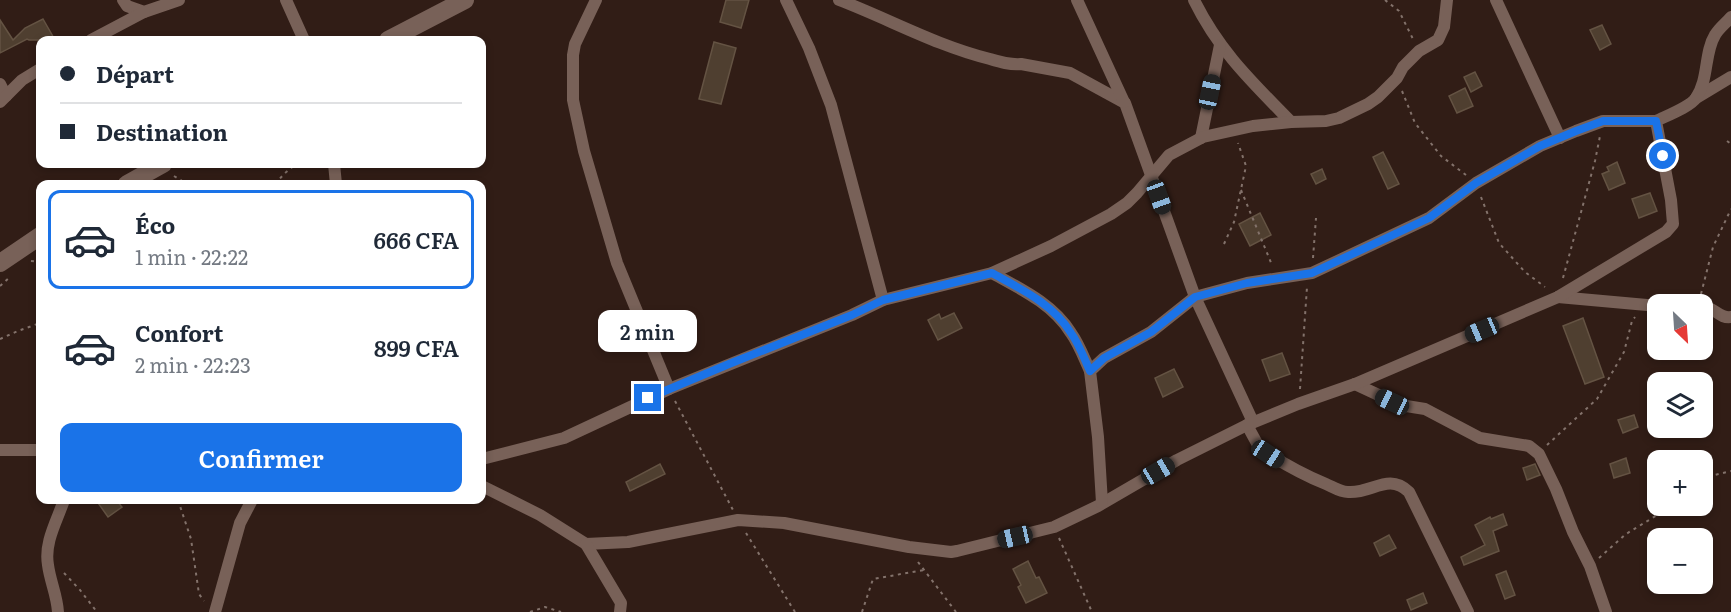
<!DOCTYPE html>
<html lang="fr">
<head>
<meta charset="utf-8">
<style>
  body { margin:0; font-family:Literata,serif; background:#f6f6f7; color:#1f2937; height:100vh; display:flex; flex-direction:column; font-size:22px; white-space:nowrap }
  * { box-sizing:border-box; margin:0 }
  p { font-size:20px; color:#747a83 }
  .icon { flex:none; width:33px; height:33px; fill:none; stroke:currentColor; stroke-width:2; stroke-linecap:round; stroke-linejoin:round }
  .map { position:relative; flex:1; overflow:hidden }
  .side { position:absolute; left:36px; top:180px; width:450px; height:324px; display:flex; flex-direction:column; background:#fff; border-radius:12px; box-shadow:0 3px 9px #0003 }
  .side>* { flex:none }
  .guide { position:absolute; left:36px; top:36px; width:450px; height:132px; border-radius:12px; box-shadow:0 3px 9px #0003; display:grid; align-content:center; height:132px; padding:0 24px; background:#fff }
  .needle { width:39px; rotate:155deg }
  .controls { position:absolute; left:1647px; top:294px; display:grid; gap:12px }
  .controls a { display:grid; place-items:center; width:66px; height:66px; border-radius:12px; background:#fff; box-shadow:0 3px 9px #0003; font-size:30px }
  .end { position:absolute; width:27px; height:27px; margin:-14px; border:8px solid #1a73e8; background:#fff; box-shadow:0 0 0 3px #fff }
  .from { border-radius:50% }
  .bubble { position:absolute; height:42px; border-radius:12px; background:#fff; box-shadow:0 3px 9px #0003; font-size:20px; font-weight:600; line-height:42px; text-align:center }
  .car { position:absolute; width:18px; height:36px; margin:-18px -9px; border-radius:8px; box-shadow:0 0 4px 2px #0007; background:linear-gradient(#222 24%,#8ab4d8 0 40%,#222 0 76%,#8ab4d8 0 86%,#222 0) }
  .guide b { display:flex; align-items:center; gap:21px; height:57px; font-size:22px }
  .guide b+b { border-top:2px solid #e0e1e3 }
  .guide i { width:15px; height:15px; background:#1f2937 }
  ul { padding:10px 0 0; list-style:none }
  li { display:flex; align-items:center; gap:18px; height:99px; margin:0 12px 9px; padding:0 12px; border:3px solid transparent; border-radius:12px }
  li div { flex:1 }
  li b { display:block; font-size:22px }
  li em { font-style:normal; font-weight:600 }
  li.current { border-color:#1a73e8 }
  li>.icon { width:54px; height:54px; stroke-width:1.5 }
  .button { display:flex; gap:12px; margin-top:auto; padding:12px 24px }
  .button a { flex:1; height:69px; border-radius:12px; background:#1a73e8; color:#fff; font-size:24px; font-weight:600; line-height:69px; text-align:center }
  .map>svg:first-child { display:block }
  .building { fill:#4f3f30; stroke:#645343; stroke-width:1.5 }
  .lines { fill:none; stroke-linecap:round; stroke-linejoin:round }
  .path { stroke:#83726b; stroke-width:2; stroke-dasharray:3 4.5; stroke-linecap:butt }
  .street { stroke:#786158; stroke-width:12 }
  .secondary { stroke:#786158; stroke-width:18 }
  .route { stroke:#1a73e8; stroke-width:8 }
</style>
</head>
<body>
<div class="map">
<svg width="1731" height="612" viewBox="0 0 1731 612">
  <rect width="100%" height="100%" fill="#311d16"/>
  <g class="building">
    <path d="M 726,0 L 749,0 L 741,28 L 720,22 Z"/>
    <path d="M 43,19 L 55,40 L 29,40 L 27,39 L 0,53 L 0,20 L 13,40 L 25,28 Z"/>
    <path d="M 1602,25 L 1611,44 L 1600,50 L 1590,30 Z"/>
    <path d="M 714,42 L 736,48 L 721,104 L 699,99 Z"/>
    <path d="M 1475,72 L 1482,86 L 1471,92 L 1464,77 Z"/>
    <path d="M 1465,88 L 1473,106 L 1457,113 L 1449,96 Z"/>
    <path d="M 1383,152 L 1399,184 L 1388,189 L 1373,157 Z"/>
    <path d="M 1617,162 L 1625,183 L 1609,190 L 1602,174 L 1609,171 L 1607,167 Z"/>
    <path d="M 1322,169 L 1326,179 L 1316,184 L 1311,174 Z"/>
    <path d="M 1650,193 L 1657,211 L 1639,218 L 1632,199 Z"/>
    <path d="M 1260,213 L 1271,235 L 1250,246 L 1239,224 Z"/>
    <path d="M 954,313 L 962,328 L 938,340 L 928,320 L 939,314 L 941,319 Z"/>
    <path d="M 1583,318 L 1604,377 L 1585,384 L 1563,326 Z"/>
    <path d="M 1282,353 L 1290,374 L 1270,381 L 1262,360 Z"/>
    <path d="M 1174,369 L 1183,387 L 1163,397 L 1155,378 Z"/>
    <path d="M 1634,415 L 1638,427 L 1623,433 L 1618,420 Z"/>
    <path d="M 1626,458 L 1630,473 L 1614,478 L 1610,464 Z"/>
    <path d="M 660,464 L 665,474 L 630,491 L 626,482 Z"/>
    <path d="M 1535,464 L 1540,475 L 1527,480 L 1523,468 Z"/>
    <path d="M 96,500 L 116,500 L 122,507 L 108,517 Z"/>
    <path d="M 1503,514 L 1507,525 L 1493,531 L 1499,551 L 1464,565 L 1461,557 L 1485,545 L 1475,525 L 1490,517 L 1491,519 Z"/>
    <path d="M 1389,535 L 1396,548 L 1380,556 L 1374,543 Z"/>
    <path d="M 1028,561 L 1036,578 L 1039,577 L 1047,593 L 1026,603 L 1018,587 L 1021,585 L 1013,569 Z"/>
    <path d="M 1506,571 L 1515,595 L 1505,599 L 1496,575 Z"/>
    <path d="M 1423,593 L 1427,603 L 1411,610 L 1407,600 Z"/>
  </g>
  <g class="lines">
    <g class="path">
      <path d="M 1385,0 L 1399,11 L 1414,41"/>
      <path d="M 1402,91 L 1415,123 L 1441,156 L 1466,175"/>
      <path d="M 1727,141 L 1731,144"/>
      <path d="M 174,176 L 187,184"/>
      <path d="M 275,184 L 285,173 L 296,164"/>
      <path d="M 1241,190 L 1272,265"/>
      <path d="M 1481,197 L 1499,243 L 1525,272 L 1545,287"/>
      <path d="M 1224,244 L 1234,222 L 1246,166 L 1238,143"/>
      <path d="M 1313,258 L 1316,218"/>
      <path d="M 31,261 L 40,262"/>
      <path d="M 1563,278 L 1595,161 L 1600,136"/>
      <path d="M 0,286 L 11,276"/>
      <path d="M 1701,294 L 1713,247 L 1731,209"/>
      <path d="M 0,339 L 18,331 L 40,323"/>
      <path d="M 1300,389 L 1307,287"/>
      <path d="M 675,401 L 733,510"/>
      <path d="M 1547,445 L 1597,399 L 1624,352 L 1632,321 L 1635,317"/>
      <path d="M 1702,480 L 1706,477 L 1731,471"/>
      <path d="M 178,500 L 191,539 L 199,594 L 204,601"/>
      <path d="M 746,533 L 795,612"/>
      <path d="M 1059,538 L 1092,612"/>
      <path d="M 1599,558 L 1626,534 L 1672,506"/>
      <path d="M 918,562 L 956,612"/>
      <path d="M 64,573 L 80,590 L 97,612"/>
      <path d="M 530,612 L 545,607 L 561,612"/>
      <path d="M 862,612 L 873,579 L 924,570"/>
    </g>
    <g class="street">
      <path d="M 123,0 L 127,6 L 144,12 L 179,0"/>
      <path d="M 286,0 L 304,40"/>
      <path d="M 596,0 L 575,44 L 573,55 L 573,100 L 584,151 L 617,263 L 669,389"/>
      <path d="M 786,0 L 809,48 L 831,105 L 883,300"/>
      <path d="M 839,0 C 889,19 937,46 990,59 C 1000,62 1010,65 1021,64 L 1070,73 L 1125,103 L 1195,297 L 1253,422"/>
      <path d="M 1077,0 L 1124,102"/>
      <path d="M 1194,0 C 1219,51 1252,82 1291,122"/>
      <path d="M 1496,0 L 1560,138"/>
      <path d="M 91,40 L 144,12"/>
      <path d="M 0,84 L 6,96"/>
      <path d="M 1696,98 L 1731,77"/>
      <path d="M 0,102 L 22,80 L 40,69"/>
      <path d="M 1201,138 L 1220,45"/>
      <path d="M 334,164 L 336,184"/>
      <path d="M 992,273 C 1021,289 1053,304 1071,333 C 1079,344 1084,358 1090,371"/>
      <path d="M 1558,297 L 1658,306"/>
      <path d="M 1702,307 C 1714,306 1719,319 1731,317"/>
      <path d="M 1355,384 L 1400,405 L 1425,409 L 1480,438 L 1529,446 L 1539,454 L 1556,489 L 1573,532 L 1590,566 L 1606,612"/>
      <path d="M 1247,425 L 1259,447 L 1264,451 C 1284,464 1304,475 1326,484 C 1333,487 1340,492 1348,492 C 1372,494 1388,472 1409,492 L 1468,612"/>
      <path d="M 0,450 L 40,450"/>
      <path d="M 482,459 L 564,438 L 669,389 L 852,315 L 883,300 L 992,273 L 1051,246 L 1111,214 L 1127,203 L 1137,193 L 1169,155 L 1203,137 L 1253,126 L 1291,122 L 1326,121 L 1339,118 L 1368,104 L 1378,97 L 1397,78 L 1403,67 L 1419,51 L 1438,40 L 1444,27 L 1447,0"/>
      <path d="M 482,486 L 540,515 L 586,544 L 628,542 L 738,520 L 784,523 L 909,547 L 951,552 L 957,551 L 1054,527 L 1098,506 L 1177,460 L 1247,425 L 1298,404 L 1355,384 L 1558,297 L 1666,232 L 1673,224 L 1671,200 L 1656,121 C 1666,116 1690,107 1696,98 C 1709,79 1704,53 1715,35 C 1719,28 1726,23 1731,17"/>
      <path d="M 1102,503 L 1098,437 L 1090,371 L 1104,358 L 1151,332 L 1195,297 L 1247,283 L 1312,273 L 1429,218 L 1476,183 L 1540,146 L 1576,131 L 1603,121 L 1656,121"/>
      <path d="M 586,544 L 621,603 L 620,612"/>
      <path d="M 58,612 C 57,595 50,581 48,565 C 44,542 57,521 64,500"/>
      <path d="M 215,612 L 240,523 L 252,500"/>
    </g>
    <g class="secondary">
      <path d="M 388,40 L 465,0"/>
      <path d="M 127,184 L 163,164"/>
      <path d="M 0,263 L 40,236"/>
    </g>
  </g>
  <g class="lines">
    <path class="route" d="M 648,398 L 729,364 L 852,315 L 883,300 L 992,273 C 1021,289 1053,304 1071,333 C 1079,344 1084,358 1090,371 L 1104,358 L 1151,332 L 1195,297 L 1247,283 L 1312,273 L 1429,218 L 1476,183 L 1540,146 L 1576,131 L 1603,121 L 1656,121 L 1663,156"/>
  </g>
</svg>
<div class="controls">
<a><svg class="needle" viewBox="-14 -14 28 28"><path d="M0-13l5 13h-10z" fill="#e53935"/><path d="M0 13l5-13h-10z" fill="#747a83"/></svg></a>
<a><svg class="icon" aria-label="layers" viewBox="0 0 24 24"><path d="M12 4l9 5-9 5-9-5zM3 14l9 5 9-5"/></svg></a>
<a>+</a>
<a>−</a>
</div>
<i class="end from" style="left:1663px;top:156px"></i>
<i class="end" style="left:648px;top:398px"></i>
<div class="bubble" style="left:598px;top:310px;width:99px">2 min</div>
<i class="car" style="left:1210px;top:92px;rotate:12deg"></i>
<i class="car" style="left:1159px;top:197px;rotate:160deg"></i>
<i class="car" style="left:1482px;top:330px;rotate:247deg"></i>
<i class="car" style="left:1392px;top:402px;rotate:295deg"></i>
<i class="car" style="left:1268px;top:454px;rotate:123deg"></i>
<i class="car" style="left:1158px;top:471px;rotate:60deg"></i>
<i class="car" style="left:1015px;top:537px;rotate:257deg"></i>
<div class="guide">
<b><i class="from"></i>Départ</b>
<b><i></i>Destination</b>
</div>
<section class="side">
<ul>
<li class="current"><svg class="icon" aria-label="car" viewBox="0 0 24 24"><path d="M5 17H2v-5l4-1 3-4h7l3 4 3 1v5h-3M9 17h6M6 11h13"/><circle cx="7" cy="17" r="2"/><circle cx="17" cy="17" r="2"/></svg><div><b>Éco</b><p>1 min · 22:22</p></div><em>666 CFA</em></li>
<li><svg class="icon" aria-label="car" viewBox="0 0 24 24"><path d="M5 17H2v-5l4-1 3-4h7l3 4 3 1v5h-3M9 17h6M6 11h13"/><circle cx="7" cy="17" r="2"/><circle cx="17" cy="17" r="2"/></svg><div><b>Confort</b><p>2 min · 22:23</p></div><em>899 CFA</em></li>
</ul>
<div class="button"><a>Confirmer</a></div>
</section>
</div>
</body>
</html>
